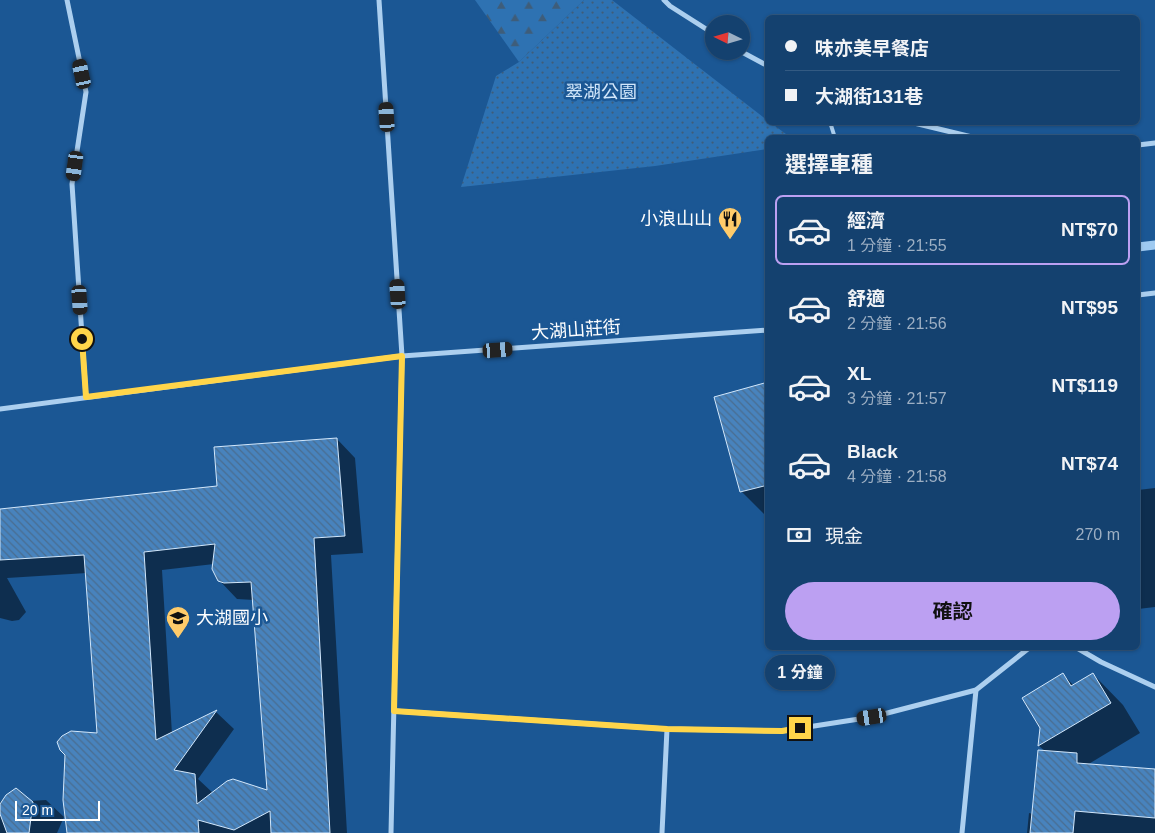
<!DOCTYPE html>
<html lang="zh-TW">
<head>
<meta charset="utf-8">
<style>
  body { margin:0; font-family:Helvetica,"Noto Sans TC",sans-serif; background:#214c77; color:#f1f3f6; height:100vh; display:flex; flex-direction:column; font-size:19px; white-space:nowrap }
  * { box-sizing:border-box; margin:0 }
  p { font-size:16px; color:#9dafc3 }
  .icon { flex:none; width:28px; height:28px; fill:none; stroke:currentColor; stroke-width:2; stroke-linecap:round; stroke-linejoin:round }
  .map { position:relative; flex:1; overflow:hidden }
  .panel { position:absolute; left:765px; top:135px; width:375px; height:515px; display:flex; flex-direction:column; background:#14416f; border-radius:8px; box-shadow:0 1px 4px #0004,0 0 0 1px #335a82 }
  .panel>* { flex:none }
  .banner { position:absolute; left:765px; top:15px; width:375px; height:110px; border-radius:8px; box-shadow:0 1px 4px #0004,0 0 0 1px #335a82; display:grid; align-content:center; height:110px; padding:0 20px; background:#14416f }
  .needle { width:32px; rotate:275deg }
  .controls { position:absolute; left:705px; top:15px; display:grid; gap:10px }
  .controls a { display:grid; place-items:center; width:45px; height:45px; border-radius:50%; background:#14416f; box-shadow:0 1px 4px #0004,0 0 0 1px #335a82; font-size:25px }
  .scale { position:absolute; left:15px; bottom:12px; width:85px; box-sizing:border-box; padding-left:5px; border:2px solid #fff; border-top:0; font-size:14px; line-height:18px; white-space:nowrap; color:#fff; -webkit-text-stroke:4px #1b5794; paint-order:stroke }
  .end { position:absolute; width:22px; height:22px; margin:-11px; border:6px solid #ffd54a; background:#111; box-shadow:0 0 0 2px #111 }
  .from { border-radius:50% }
  .bubble { position:absolute; height:35px; border-radius:18px; background:#14416f; box-shadow:0 1px 4px #0004,0 0 0 1px #335a82; font-size:16px; font-weight:700; line-height:35px; text-align:center }
  .car { position:absolute; width:15px; height:30px; margin:-15px -8px; border-radius:6px; box-shadow:0 0 4px 1px #0007; background:linear-gradient(#222 24%,#8ab4d8 0 40%,#222 0 76%,#8ab4d8 0 86%,#222 0) }
  .banner b { display:flex; align-items:center; gap:18px; height:48px; font-size:19px }
  .banner b+b { border-top:1px solid #335a82 }
  .banner i { width:12px; height:12px; background:#f1f3f6 }
  ul { padding:0; list-style:none }
  li { display:flex; align-items:center; gap:15px; height:70px; margin:0 10px 8px; padding:0 10px; border:2px solid transparent; border-radius:8px }
  li div { flex:1 }
  li b { display:block; font-size:19px }
  li em { font-style:normal; font-weight:700 }
  li.on { border-color:#bca0f2 }
  li>.icon { width:45px; height:45px; stroke-width:1.5 }
  h2 { padding:0 20px; font-size:22px; line-height:60px }
  .pay { display:flex; align-items:center; gap:12px; height:55px; padding:0 20px; font-size:19px }
  .pay p { margin-inline-start:auto }
  .cta { display:flex; gap:10px; margin-top:auto; padding:10px 20px }
  .cta a { flex:1; height:58px; border-radius:30px; background:#bca0f2; color:#111; font-size:20px; font-weight:700; line-height:58px; text-align:center }
  .map>svg:first-child { display:block }
  .forest { fill:url(#forest-firs) }
  .park { fill:url(#park-dots) }
  .shadow { fill:#0007; fill-rule:evenodd }
  .lines { fill:none; stroke-linecap:round; stroke-linejoin:round }
  .stream { stroke:#9fcaf1; stroke-width:9 }
  .building { fill:url(#building-back-hatch); stroke:#d2e7fb; fill-rule:evenodd }
  .lane { stroke:#accfef; stroke-width:4 }
  .street { stroke:#accfef; stroke-width:5 }
  .route { stroke:#ffd54a; stroke-width:6 }
  .labels { text-anchor:middle; dominant-baseline:central; stroke-width:5; stroke-linejoin:round; paint-order:stroke }
  .park-label { font-size:18px; fill:#d2e7fb; stroke:#1b5794 }
  .poi-label { font-size:18px; fill:#fff; stroke:#1b5794; text-anchor:end }
  .street-label { font-size:18px; fill:#fff; stroke:#1b5794 }
</style>
</head>
<body>
<div class="map">
<svg width="1155" height="833" viewBox="0 0 1155 833">
  <defs>
    <pattern id="forest-firs" width="22" height="20" patternUnits="userSpaceOnUse" patternTransform="scale(1.25)"><rect width="22" height="20" fill="#2e72b2"/><path d="M5 1l3.5 6h-7zM16 11l3.5 6h-7z" fill="#3e5d7a"/></pattern>
    <pattern id="park-dots" width="8" height="8" patternUnits="userSpaceOnUse" patternTransform="scale(1.25)"><rect width="8" height="8" fill="#2e72b2"/><path d="M2 2h.1M6 6h.1" fill="none" stroke="#3e5d7a" stroke-width="1.8" stroke-linecap="round"/></pattern>
    <pattern id="building-back-hatch" width="6" height="6" patternUnits="userSpaceOnUse" patternTransform="scale(1.25)"><rect width="6" height="6" fill="#4883bd"/><path d="M-1 5l2 2M0 0l6 6M5-1l2 2" fill="none" stroke="#4a6d90"/></pattern>
  </defs>
  <rect width="100%" height="100%" fill="#1b5794"/>
  <path class="forest" d="M 475,0 L 584,0 L 519,62 Z"/>
  <path class="park" d="M 584,0 L 612,0 L 767,120 L 768,122 L 771,123 L 790,137 L 768,138 L 767,149 L 655,166 L 461,187 L 496,76 L 519,62 Z"/>
  <g class="shadow">
    <path d="M 768,384 L 768,518 L 742,492 L 716,398 Z"/>
    <path d="M 337,439 L 355,458 L 363,553 L 331,555 L 347,833 L 68,833 L 98,735 L 87,573 L 7,578 L 26,612 L 19,620 L 12,621 L 0,618 L 0,511 L 219,487 ZM 214,564 L 219,580 L 237,599 L 254,600 L 268,792 L 213,793 L 198,779 L 234,729 L 216,712 L 172,734 L 162,570 Z"/>
    <path d="M 1155,488 L 1155,607 L 1138,609 L 1138,490 Z"/>
    <path d="M 1063,674 L 1074,686 L 1093,674 L 1123,705 L 1140,733 L 1087,765 L 1155,771 L 1155,833 L 1027,833 L 1029,813 L 1033,814 L 1046,752 L 1039,746 L 1041,728 Z"/>
    <path d="M 16,790 L 29,801 L 46,800 L 64,817 L 57,833 L 0,833 L 0,802 Z"/>
  </g>
  <g class="lines">
    <path class="stream" d="M 1138,247 L 1155,245"/>
  </g>
  <g class="building">
    <path d="M 768,382 L 768,485 L 740,492 L 714,397 Z"/>
    <path d="M 337,438 L 345,536 L 314,538 L 330,833 L 271,833 L 270,811 L 234,830 L 198,820 L 199,833 L 67,833 L 63,800 L 65,755 L 60,750 L 57,742 L 62,736 L 71,731 L 97,733 L 84,555 L 0,560 L 0,509 L 217,486 L 214,447 ZM 215,544 L 212,569 L 218,581 L 224,583 L 251,582 L 267,790 L 233,779 L 227,781 L 197,804 L 195,774 L 174,770 L 217,710 L 156,740 L 144,552 Z"/>
    <path d="M 1063,673 L 1071,686 L 1093,673 L 1111,703 L 1038,746 L 1040,728 L 1022,698 Z"/>
    <path d="M 1038,750 L 1077,753 L 1077,763 L 1155,769 L 1155,818 L 1075,811 L 1073,833 L 1030,833 Z"/>
    <path d="M 16,788 L 33,802 L 29,833 L 7,833 L 0,814 L 0,804 L 6,795 Z"/>
  </g>
  <g class="lines">
    <path class="lane" d="M 830,122 L 835,138"/>
    <g class="street">
      <path d="M 67,0 L 86,92 L 72,184 L 86,397"/>
      <path d="M 379,0 L 402,356 L 391,833"/>
      <path d="M 664,0 L 670,6 L 714,34"/>
      <path d="M 740,51 L 768,66"/>
      <path d="M 910,122 L 976,138"/>
      <path d="M 1138,145 L 1155,143"/>
      <path d="M 1138,295 L 1155,293"/>
      <path d="M 0,409 L 402,356 L 768,330"/>
      <path d="M 1077,648 L 1101,662 L 1155,687"/>
      <path d="M 394,711 L 667,729 L 782,731 L 872,717 L 976,690 L 1029,648"/>
      <path d="M 662,833 L 667,729"/>
      <path d="M 962,833 L 976,690"/>
    </g>
  </g>
  <g class="lines">
    <path class="route" d="M 82,339 L 86,397 L 402,356 L 394,711 L 667,729 L 782,731 L 800,728"/>
  </g>
  <defs>
    <g id="restaurant-pin" transform="scale(1.25)"><path d="M0 17L-7.5 6A9.5 9.5 0 1 1 7.5 6Z" fill="#ffcb6a" stroke="#1b5794"/><path d="M-5-6h1v4h1v-4h1v4h1v-4h1v5L-1.5 .5V6h-2V.5L-5-1ZM5-6V6H3V1.5H1.5Q1.5-4 5-6Z" fill="#111"/></g>
    <g id="school-pin" transform="scale(1.25)"><path d="M0 17L-7.5 6A9.5 9.5 0 1 1 7.5 6Z" fill="#ffcb6a" stroke="#1b5794"/><path d="M0-5L7-2L0 1L-7-2ZM-4 1L0 2.5L4 1V4Q0 6-4 4Z" fill="#111"/></g>
  </defs>
  <g fill-rule="evenodd">
    <use href="#restaurant-pin" x="730" y="219"/>
    <use href="#school-pin" x="178" y="618"/>
  </g>
  <g class="labels">
    <g class="park-label">
      <text x="601" y="92">翠湖公園</text>
    </g>
    <g class="poi-label">
      <text x="712" y="219">小浪山山</text>
      <text x="196" y="618" text-anchor="start">大湖國小</text>
    </g>
    <g class="street-label">
      <text transform="translate(576 330) rotate(-4)">大湖山莊街</text>
    </g>
  </g>
</svg>
<div class="controls">
<a><svg class="needle" viewBox="-14 -14 28 28"><path d="M0-13l5 13h-10z" fill="#e53935"/><path d="M0 13l5-13h-10z" fill="#9dafc3"/></svg></a>
</div>
<div class="scale">20 m</div>
<i class="end from" style="left:82px;top:339px"></i>
<i class="end" style="left:800px;top:728px"></i>
<div class="bubble" style="left:765px;top:655px;width:70px">1 分鐘</div>
<i class="car" style="left:82px;top:74px;rotate:348deg"></i>
<i class="car" style="left:387px;top:117px;rotate:356deg"></i>
<i class="car" style="left:75px;top:166px;rotate:188deg"></i>
<i class="car" style="left:398px;top:294px;rotate:356deg"></i>
<i class="car" style="left:80px;top:300px;rotate:176deg"></i>
<i class="car" style="left:498px;top:350px;rotate:86deg"></i>
<i class="car" style="left:872px;top:717px;rotate:261deg"></i>
<div class="banner">
<b><i class="from"></i>味亦美早餐店</b>
<b><i></i>大湖街131巷</b>
</div>
<section class="panel">
<h2>選擇車種</h2>
<ul>
<li class="on"><svg class="icon" aria-label="car" viewBox="0 0 24 24"><path d="M5 17H2v-5l4-1 3-4h7l3 4 3 1v5h-3M9 17h6M6 11h13"/><circle cx="7" cy="17" r="2"/><circle cx="17" cy="17" r="2"/></svg><div><b>經濟</b><p>1 分鐘 · 21:55</p></div><em>NT$70</em></li>
<li><svg class="icon" aria-label="car" viewBox="0 0 24 24"><path d="M5 17H2v-5l4-1 3-4h7l3 4 3 1v5h-3M9 17h6M6 11h13"/><circle cx="7" cy="17" r="2"/><circle cx="17" cy="17" r="2"/></svg><div><b>舒適</b><p>2 分鐘 · 21:56</p></div><em>NT$95</em></li>
<li><svg class="icon" aria-label="car" viewBox="0 0 24 24"><path d="M5 17H2v-5l4-1 3-4h7l3 4 3 1v5h-3M9 17h6M6 11h13"/><circle cx="7" cy="17" r="2"/><circle cx="17" cy="17" r="2"/></svg><div><b>XL</b><p>3 分鐘 · 21:57</p></div><em>NT$119</em></li>
<li><svg class="icon" aria-label="car" viewBox="0 0 24 24"><path d="M5 17H2v-5l4-1 3-4h7l3 4 3 1v5h-3M9 17h6M6 11h13"/><circle cx="7" cy="17" r="2"/><circle cx="17" cy="17" r="2"/></svg><div><b>Black</b><p>4 分鐘 · 21:58</p></div><em>NT$74</em></li>
</ul>
<div class="pay"><svg class="icon" aria-label="cash" viewBox="0 0 24 24"><path d="M3 7h18v10H3z"/><circle cx="12" cy="12" r="2"/></svg>現金<p>270 m</p></div>
<div class="cta"><a>確認</a></div>
</section>
</div>
</body>
</html>
